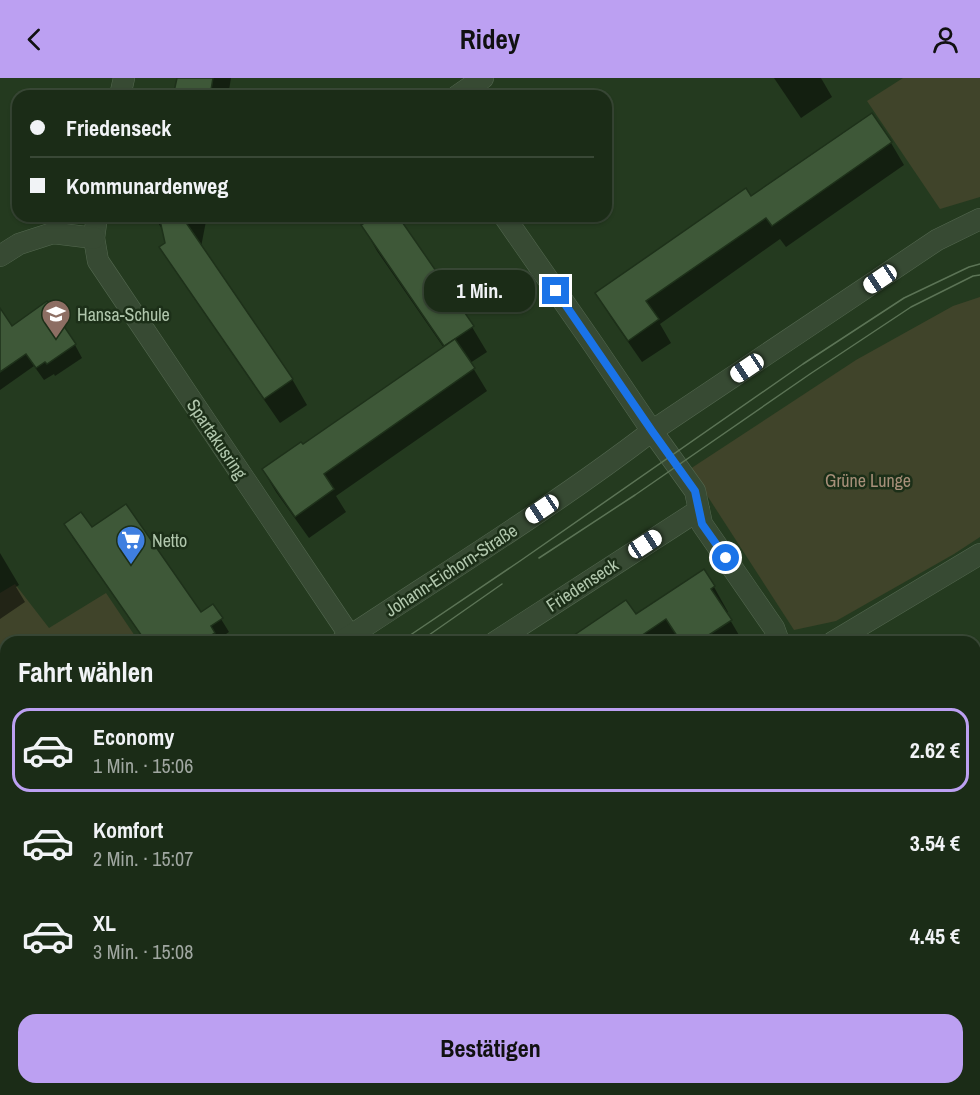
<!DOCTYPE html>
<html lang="de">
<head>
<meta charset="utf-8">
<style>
  body { margin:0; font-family:"Archivo Narrow",sans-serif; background:#283824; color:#f1f3f6; height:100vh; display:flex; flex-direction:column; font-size:22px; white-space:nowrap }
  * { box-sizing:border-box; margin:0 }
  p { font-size:20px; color:#a0a7a1 }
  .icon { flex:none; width:33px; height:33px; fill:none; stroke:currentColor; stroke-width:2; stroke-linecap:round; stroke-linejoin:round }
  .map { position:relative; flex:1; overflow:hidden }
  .details { position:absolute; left:0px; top:558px; width:981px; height:459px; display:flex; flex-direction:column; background:#1b2c17; border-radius:18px 18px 0 0; box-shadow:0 2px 4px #0004,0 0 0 2px #394836 }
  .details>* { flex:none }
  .banner { position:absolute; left:12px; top:12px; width:600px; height:132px; border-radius:18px; box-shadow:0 2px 4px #0004,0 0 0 2px #394836; display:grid; align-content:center; height:132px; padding:0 18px; background:#1b2c17 }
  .end { position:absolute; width:27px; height:27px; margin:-14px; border:8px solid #1a73e8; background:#fff; box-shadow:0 0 0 3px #fff }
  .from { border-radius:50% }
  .bubble { position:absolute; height:42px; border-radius:18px; background:#1b2c17; box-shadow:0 2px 4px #0004,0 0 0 2px #394836; font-size:20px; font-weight:700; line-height:42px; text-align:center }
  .car { position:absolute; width:18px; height:36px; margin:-18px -9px; border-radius:8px; box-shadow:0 0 4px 2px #0007; background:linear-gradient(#fff 24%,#345 0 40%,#fff 0 76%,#345 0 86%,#fff 0) }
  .banner b { display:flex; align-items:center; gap:21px; height:57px; font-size:22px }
  .banner b+b { border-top:2px solid #394836 }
  .banner i { width:15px; height:15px; background:#f1f3f6 }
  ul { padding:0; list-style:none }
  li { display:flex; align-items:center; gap:18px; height:84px; margin:0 12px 9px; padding:0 6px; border:3px solid transparent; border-radius:18px }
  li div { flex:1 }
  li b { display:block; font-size:22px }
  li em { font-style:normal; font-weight:700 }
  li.selected { border-color:#bca0f2 }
  li>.icon { width:54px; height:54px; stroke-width:1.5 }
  h2 { padding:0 18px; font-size:27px; line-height:72px }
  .cta { display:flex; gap:12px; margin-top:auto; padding:12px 18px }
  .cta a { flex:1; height:69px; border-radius:18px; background:#bca0f2; color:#111; font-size:24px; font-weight:700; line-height:69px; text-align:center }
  header { display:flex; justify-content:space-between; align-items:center; height:78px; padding:0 18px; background:#bca0f2; color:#111; font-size:27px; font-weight:700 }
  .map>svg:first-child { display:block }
  .medical { fill:#2b3b31 }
  .green { fill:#40442a }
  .shadow { fill:#0007 }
  .building { fill:#3e5838; stroke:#1e311a; stroke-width:1.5 }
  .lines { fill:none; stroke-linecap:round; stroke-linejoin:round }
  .street-casing { stroke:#546850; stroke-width:22 }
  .street { stroke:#374a33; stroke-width:21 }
  .tram { stroke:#5c7456; stroke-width:1.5 }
  .route { stroke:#1a73e8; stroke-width:8 }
  .labels { text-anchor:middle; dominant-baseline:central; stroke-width:5; stroke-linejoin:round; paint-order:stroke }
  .poi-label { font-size:18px; fill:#b1c7ad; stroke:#1c2f18; text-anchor:start }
  .street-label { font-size:18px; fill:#b1c7ad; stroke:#1c2f18 }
  .park-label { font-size:18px; fill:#a8907a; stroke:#1c2f18 }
</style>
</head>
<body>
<header><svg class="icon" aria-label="back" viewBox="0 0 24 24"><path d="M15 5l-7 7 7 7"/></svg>Ridey<svg class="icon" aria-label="person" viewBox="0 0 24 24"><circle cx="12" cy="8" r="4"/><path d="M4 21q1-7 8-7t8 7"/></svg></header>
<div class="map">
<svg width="980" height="1017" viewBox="0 0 980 1017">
  <rect width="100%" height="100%" fill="#243a1f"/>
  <path class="medical" d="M 975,929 L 980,936 L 980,1017 L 476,1017 L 484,1011 L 975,1011 Z"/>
  <g class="green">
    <path d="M 903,0 L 980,0 L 980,119 L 940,131 L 867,23 Z"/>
    <path d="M 980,219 L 980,459 L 954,476 L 836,543 L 794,552 L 690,391 L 856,282 L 953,228 Z"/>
    <path d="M 15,506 L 49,550 L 106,515 L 139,564 L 6,564 L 6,585 L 0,581 L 0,515 Z"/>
  </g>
  <g class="shadow">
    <path d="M 178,0 L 231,0 L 228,18 L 175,18 Z"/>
    <path d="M 774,0 L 821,0 L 832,19 L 801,40 Z"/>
    <path d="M 871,37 L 891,65 L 904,87 L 786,169 L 780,161 L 660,246 L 671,265 L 642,284 L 610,238 L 597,215 L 751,120 Z"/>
    <path d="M 154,138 L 207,138 L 201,169 L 292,301 L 307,327 L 280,345 L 176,194 L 161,169 L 167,165 L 165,156 Z"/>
    <path d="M 376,138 L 403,138 L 398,141 L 472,249 L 487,274 L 470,285 L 487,313 L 336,418 L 346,434 L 309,460 L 276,414 L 263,392 L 303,368 L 444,270 L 377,173 L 363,148 Z"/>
    <path d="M 0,233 L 11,250 L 75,267 L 82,280 L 55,298 L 54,296 L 44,302 L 34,288 L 0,312 Z"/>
    <path d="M 66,446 L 91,451 L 201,537 L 221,541 L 229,554 L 217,562 L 219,564 L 146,564 L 73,460 Z"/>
    <path d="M 0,475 L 19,507 L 16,509 L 25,524 L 0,541 Z"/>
    <path d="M 714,509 L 728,534 L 726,535 L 743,564 L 567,564 Z"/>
    <path d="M 975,683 L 980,687 L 980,784 L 975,790 Z"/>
    <path d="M 6,767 L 6,814 L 0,804 L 0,778 Z"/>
    <path d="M 0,869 L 6,872 L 6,934 L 0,945 Z"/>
    <path d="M 128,1011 L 167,1011 L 171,1017 L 132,1017 Z"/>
    <path d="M 426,1011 L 471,1011 L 462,1017 L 430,1017 Z"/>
    <path d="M 512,1011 L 541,1011 L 545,1017 L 504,1017 Z"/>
    <path d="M 593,1011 L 809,1011 L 801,1017 L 585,1017 Z"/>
    <path d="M 949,1011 L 954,1017 L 941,1017 Z"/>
  </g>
  <g class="building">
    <path d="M 177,0 L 213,0 L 210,18 L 173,18 Z"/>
    <path d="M 872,35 L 892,64 L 772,148 L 766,140 L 646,223 L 659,241 L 628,263 L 595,215 L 746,110 L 751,118 Z"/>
    <path d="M 159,138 L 188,138 L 187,146 L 293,301 L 264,321 L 159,169 L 165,165 Z"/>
    <path d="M 375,138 L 398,138 L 474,248 L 444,268 L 361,147 Z"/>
    <path d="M 47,223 L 76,266 L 47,286 L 45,284 L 36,290 L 26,276 L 0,294 L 0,230 L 12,248 Z"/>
    <path d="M 455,261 L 475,290 L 324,396 L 334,411 L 295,439 L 262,391 L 301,364 L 303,366 Z"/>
    <path d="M 126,426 L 201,534 L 213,526 L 223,540 L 211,548 L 215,555 L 201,564 L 146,564 L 64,446 L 81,434 L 92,449 Z"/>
    <path d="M 704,491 L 715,508 L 711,511 L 732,542 L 698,564 L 681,564 L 666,541 L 632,564 L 564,564 L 626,522 L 636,536 Z"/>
  </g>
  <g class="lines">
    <g class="street-casing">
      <g id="street">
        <path d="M 120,18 L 124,0"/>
        <path d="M 457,18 L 483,0"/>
        <path d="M 97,138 L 94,160 L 98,183 L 350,558"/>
        <path d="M 504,138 L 593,266 L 652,353 L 695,413 L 702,446 L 774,550 L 779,564"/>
        <path d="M 0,178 L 19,166 L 53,155 L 94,160"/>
        <path d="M 341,564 C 445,495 553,429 652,353 L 937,162 L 980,141"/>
        <path d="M 495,564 L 699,432"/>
        <path d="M 833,564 L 980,476"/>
        <path d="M 0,616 L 6,618"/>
        <path d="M 0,835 L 6,838"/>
        <path d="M 975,905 L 980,913"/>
        <path d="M 202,1011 L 206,1017"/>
      </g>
    </g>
    <use href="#street" class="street"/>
    <g class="tram">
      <path d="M 539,480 L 635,417 L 810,296 L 911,229 L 973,198 L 980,197"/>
      <path d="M 400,564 L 520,483 L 803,286 L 904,220 L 969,189 L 980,186"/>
      <path d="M 419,564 L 502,506"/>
      <path d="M 0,682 L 6,684"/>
      <path d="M 0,694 L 6,696"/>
      <path d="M 290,1011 L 293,1017"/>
      <path d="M 300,1011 L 303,1017"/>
    </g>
  </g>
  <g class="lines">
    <path class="route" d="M 556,213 L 652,353 L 695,413 L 702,446 L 726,480"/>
  </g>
  <defs>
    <g id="school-pin" transform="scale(1.5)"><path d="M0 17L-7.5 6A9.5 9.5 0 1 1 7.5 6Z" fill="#8d6e63" stroke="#1c2f18"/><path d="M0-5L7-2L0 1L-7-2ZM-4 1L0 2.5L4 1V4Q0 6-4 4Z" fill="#fff"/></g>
    <g id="supermarket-pin" transform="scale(1.5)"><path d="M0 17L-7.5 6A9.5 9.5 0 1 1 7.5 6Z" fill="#3f7fe0" stroke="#1c2f18"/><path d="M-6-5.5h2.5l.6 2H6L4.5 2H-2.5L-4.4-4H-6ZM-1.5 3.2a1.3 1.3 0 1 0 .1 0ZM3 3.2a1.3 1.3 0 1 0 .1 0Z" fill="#fff"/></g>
  </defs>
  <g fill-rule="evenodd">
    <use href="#school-pin" x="56" y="236"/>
    <use href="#supermarket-pin" x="131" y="462"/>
  </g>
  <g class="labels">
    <g class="poi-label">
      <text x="77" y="236">Hansa-Schule</text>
      <text x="152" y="462">Netto</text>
    </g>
    <g class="street-label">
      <text transform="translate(217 361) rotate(56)">Spartakusring</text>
      <text transform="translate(451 492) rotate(-33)">Johann-Eichorn-Straße</text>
      <text transform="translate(582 507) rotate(-33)">Friedenseck</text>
    </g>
    <g class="park-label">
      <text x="868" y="402">Grüne Lunge</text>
    </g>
  </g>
</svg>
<i class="end from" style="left:726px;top:480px"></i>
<i class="end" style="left:556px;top:213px"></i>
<div class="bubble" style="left:424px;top:192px;width:111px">1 Min.</div>
<i class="car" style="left:880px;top:201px;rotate:236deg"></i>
<i class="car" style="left:747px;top:290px;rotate:236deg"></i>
<i class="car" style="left:542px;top:431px;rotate:236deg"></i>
<i class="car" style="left:645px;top:466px;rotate:57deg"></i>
<div class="banner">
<b><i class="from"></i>Friedenseck</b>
<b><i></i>Kommunardenweg</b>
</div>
<section class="details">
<h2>Fahrt wählen</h2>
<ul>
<li class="selected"><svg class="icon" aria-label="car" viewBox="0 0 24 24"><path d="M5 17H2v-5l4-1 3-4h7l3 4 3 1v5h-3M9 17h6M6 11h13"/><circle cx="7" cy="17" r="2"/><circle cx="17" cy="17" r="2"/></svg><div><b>Economy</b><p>1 Min. · 15:06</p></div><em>2.62 €</em></li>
<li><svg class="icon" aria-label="car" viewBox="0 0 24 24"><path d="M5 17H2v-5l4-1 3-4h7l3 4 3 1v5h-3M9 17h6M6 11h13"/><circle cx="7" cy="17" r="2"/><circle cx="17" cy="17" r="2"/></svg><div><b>Komfort</b><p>2 Min. · 15:07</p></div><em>3.54 €</em></li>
<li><svg class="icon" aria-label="car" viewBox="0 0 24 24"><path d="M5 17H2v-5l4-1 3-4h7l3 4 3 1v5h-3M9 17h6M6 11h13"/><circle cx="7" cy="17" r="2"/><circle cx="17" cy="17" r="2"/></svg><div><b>XL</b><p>3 Min. · 15:08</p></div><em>4.45 €</em></li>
</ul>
<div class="cta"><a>Bestätigen</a></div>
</section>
</div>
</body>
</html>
